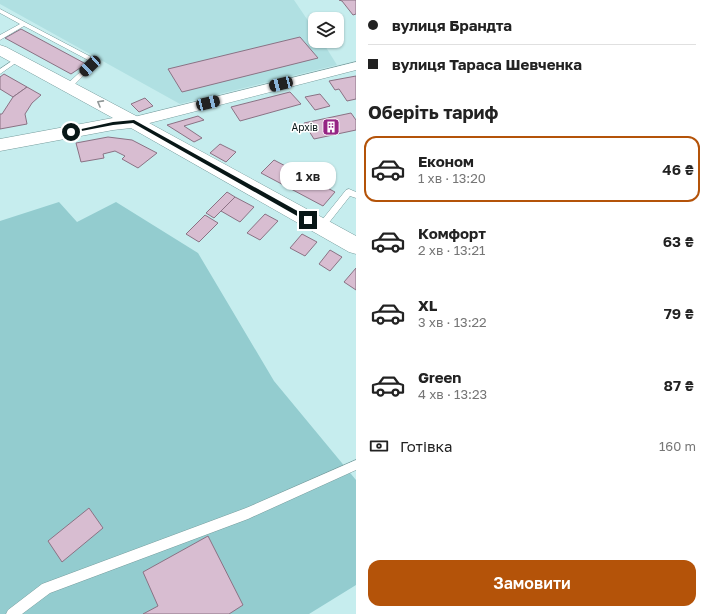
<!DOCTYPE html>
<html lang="uk">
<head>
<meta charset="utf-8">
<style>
  body { margin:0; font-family:"Golos Text",sans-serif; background:#f6f6f6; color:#222; height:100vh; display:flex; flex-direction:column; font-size:15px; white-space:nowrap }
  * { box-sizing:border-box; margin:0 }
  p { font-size:13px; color:#767676 }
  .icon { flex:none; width:22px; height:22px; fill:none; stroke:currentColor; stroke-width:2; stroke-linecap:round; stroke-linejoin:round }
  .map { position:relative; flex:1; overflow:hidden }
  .side { display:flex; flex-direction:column; background:#fff; width:352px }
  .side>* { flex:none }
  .top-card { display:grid; align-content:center; height:88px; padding:0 12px; background:#fff }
  .buttons { position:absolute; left:308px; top:12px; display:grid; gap:8px }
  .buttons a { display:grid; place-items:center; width:36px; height:36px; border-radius:8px; background:#fff; box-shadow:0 1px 3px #0004; font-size:20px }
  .end { position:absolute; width:18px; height:18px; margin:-9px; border:5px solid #081717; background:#fff; box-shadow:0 0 0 2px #fff }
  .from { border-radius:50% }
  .bubble { position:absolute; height:28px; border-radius:12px; background:#fff; box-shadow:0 1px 3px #0004; font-size:13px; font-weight:600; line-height:28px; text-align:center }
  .car { position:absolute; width:12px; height:24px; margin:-12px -6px; border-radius:5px; box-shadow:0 0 3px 1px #0007; background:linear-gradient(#222 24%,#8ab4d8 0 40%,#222 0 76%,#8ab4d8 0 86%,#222 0) }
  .top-card b { display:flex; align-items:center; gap:14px; height:38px; font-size:15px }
  .top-card b+b { border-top:1px solid #e0e0e0 }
  .top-card i { width:10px; height:10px; background:#222 }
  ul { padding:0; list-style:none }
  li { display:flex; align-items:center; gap:12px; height:66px; margin:0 8px 6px; padding:0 4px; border:2px solid transparent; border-radius:12px }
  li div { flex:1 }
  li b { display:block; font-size:15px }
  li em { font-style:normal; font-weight:600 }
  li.on { border-color:#b45309 }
  li>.icon { width:36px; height:36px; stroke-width:1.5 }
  h2 { padding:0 12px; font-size:18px; line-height:48px }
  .pay { display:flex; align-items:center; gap:10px; height:44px; padding:0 12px; font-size:15px }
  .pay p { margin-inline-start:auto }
  .primary-button { display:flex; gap:8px; margin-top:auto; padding:8px 12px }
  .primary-button a { flex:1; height:46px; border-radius:12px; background:#b45309; color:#fff; font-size:16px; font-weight:600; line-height:46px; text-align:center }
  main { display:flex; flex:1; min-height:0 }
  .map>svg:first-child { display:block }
  .built { fill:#b0e0e2 }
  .green { fill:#93cccf }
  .building { fill:#d8bdd1; stroke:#8a7284 }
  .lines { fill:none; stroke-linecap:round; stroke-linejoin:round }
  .lane-casing { stroke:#779c9d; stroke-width:1 }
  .street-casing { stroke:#779c9d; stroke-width:1 }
  .secondary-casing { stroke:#779c9d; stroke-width:1 }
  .lane { fill:#fff; fill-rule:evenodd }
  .street { fill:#fff; fill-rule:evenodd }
  .secondary { fill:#fff; fill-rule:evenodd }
  .oneway { stroke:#909797 }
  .route { fill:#081717 }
  .labels { text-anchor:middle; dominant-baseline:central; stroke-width:3; stroke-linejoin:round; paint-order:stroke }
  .far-poi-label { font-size:10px; fill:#081717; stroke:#fff; text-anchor:end }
</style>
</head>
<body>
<main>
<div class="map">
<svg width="356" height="614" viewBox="0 0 356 614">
  <rect width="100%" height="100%" fill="#c6edee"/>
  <path class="built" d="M 0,0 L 294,0 L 315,31 L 315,41 L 322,41 L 337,65 L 180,104 L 0,4 Z"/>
  <path class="green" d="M 59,202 L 77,222 L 116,202 L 198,253 L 274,381 L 356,480 L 356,585 L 309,614 L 0,614 L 0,221 Z"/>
  <g class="building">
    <path d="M 339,0 L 356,0 L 356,14 L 353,15 L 342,1 Z"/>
    <path d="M 21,29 L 86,64 L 71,74 L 5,38 Z"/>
    <path d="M 300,37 L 318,58 L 182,92 L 168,69 Z"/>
    <path d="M 4,74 L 27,87 L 13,97 L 0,89 L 0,77 Z"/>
    <path d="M 356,76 L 356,99 L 347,101 L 339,89 L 335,90 L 329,81 Z"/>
    <path d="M 27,87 L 41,95 L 32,103 L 25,114 L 27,124 L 0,129 L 0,114 L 2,114 L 13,97 Z"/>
    <path d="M 290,92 L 301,104 L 240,121 L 231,107 Z"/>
    <path d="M 320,94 L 330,106 L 315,110 L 305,97 Z"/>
    <path d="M 145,98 L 153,106 L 139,112 L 131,104 Z"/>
    <path d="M 351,113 L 356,120 L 356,130 L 314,139 L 304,123 Z"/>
    <path d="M 198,116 L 204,120 L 184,126 L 202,138 L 194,142 L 167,125 Z"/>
    <path d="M 108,137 L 132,140 L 157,153 L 138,168 L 122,159 L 125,156 L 115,151 L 103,154 L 104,158 L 81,162 L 76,143 Z"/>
    <path d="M 220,144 L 236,152 L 226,162 L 210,153 Z"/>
    <path d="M 274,160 L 335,192 L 323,206 L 261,173 Z"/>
    <path d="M 227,192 L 235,197 L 214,218 L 206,213 Z"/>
    <path d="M 235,197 L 254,207 L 240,222 L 221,211 Z"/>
    <path d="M 265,214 L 278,221 L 260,240 L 247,233 Z"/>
    <path d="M 205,215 L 218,223 L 199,242 L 186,234 Z"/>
    <path d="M 302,234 L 317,242 L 305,256 L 290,248 Z"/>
    <path d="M 330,250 L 342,257 L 330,271 L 319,264 Z"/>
    <path d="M 356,268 L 356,290 L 344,282 Z"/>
    <path d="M 89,508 L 103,528 L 62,562 L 48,541 Z"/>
    <path d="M 208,536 L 243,605 L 229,614 L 143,614 L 158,606 L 143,572 Z"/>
  </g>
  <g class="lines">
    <g class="lane-casing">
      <g id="lane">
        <path d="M 0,9 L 93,58 L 96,63 L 71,88 L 67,88 L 67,84 L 90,63 L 88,60 L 24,26 L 0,40 L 0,35 L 20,24 L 0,13 Z"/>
        <path d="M 18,57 L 20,58 L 20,60 L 0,74 L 0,69 Z"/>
        <path d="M 349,189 L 356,192 L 356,198 L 350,196 L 324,229 L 318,229 L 317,227 L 318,225 L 346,190 Z"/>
        <path d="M 356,460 L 356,470 L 248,519 L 50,593 L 22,614 L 6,614 L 8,610 L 42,584 L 246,508 Z"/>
      </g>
    </g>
    <g class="street-casing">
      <path id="street" d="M 356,62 L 356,70 L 134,127 L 129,125 L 127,122 L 129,119 L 134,117 Z"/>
    </g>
    <g class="secondary-casing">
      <path id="secondary" d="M 0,45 L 6,47 L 140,118 L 356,236 L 356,254 L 349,252 L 131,128 L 113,130 L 0,151 L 0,139 L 113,118 L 0,56 Z"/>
    </g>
    <use href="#lane" class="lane"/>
    <use href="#street" class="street"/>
    <use href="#secondary" class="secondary"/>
  </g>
  <defs><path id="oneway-chevron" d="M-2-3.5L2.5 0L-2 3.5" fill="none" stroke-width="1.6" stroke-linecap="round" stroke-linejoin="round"/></defs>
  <use class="oneway" href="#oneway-chevron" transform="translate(100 103) rotate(-151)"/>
  <path class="route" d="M 134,120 L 310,218 L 310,221 L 306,221 L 133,123 L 113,125 L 71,133 L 68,132 L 113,122 Z"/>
  <defs>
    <g id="building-square" transform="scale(0.9)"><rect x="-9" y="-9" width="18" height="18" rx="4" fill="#952584" stroke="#fff"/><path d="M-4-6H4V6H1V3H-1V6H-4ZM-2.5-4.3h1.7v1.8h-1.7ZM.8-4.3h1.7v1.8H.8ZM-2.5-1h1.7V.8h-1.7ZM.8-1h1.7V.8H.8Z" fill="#fff"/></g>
  </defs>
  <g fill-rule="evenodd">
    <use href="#building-square" x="331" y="127"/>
  </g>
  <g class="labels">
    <g class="far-poi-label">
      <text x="318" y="127">Архів</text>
    </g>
  </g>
</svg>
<div class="buttons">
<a><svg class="icon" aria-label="layers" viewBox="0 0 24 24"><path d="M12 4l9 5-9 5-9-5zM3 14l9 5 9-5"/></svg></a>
</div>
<i class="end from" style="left:71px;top:132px"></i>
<i class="end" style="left:308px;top:220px"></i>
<div class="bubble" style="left:280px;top:162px;width:56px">1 хв</div>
<i class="car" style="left:90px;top:66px;rotate:227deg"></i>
<i class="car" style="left:281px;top:84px;rotate:256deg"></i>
<i class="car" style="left:208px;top:103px;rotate:76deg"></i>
</div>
<section class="side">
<div class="top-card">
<b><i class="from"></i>вулиця Брандта</b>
<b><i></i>вулиця Тараса Шевченка</b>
</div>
<h2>Оберіть тариф</h2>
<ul>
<li class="on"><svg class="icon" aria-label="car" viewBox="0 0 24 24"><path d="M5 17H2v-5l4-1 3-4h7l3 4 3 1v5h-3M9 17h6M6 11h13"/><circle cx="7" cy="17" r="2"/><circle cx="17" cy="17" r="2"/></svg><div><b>Економ</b><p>1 хв · 13:20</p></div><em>46 ₴</em></li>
<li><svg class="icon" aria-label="car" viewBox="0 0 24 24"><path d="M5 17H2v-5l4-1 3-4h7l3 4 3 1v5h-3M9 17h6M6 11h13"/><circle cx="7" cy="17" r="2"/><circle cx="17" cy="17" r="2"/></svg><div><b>Комфорт</b><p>2 хв · 13:21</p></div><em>63 ₴</em></li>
<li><svg class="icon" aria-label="car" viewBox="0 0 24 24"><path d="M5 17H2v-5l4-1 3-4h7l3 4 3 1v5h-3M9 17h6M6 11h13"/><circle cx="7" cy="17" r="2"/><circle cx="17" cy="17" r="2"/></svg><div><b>XL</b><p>3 хв · 13:22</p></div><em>79 ₴</em></li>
<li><svg class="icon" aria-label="car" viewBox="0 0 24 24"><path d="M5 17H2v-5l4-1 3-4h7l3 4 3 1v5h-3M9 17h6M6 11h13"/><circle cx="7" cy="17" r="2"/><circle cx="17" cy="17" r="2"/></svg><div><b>Green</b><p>4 хв · 13:23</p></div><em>87 ₴</em></li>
</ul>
<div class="pay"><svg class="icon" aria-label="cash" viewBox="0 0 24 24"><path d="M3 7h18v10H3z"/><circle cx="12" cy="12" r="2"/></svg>Готівка<p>160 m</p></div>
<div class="primary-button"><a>Замовити</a></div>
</section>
</main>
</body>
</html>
